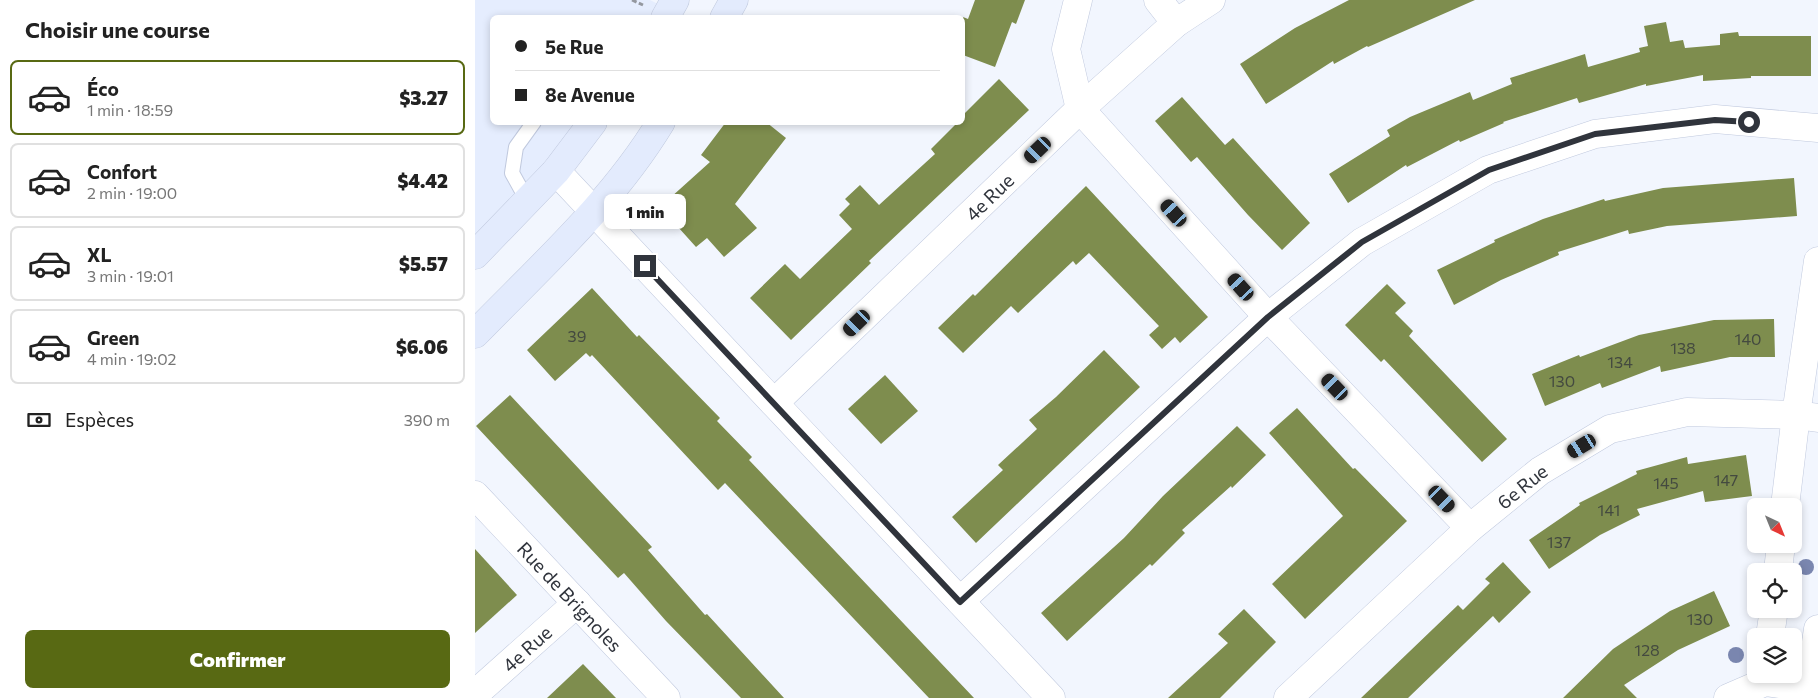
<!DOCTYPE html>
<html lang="fr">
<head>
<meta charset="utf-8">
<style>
  body { margin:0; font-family:Commissioner,sans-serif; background:#f2f2f2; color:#222; height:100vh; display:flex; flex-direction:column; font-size:19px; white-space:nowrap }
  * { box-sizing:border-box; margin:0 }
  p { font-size:16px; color:#767676 }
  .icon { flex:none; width:28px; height:28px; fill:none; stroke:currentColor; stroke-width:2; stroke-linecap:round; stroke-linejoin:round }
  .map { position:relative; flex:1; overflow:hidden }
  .panel { display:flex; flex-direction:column; background:#fff; width:475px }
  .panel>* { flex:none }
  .banner { position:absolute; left:15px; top:15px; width:475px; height:110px; border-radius:8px; box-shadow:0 2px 8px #0003; display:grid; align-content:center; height:110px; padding:0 25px; background:#fff }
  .needle { width:32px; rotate:137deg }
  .controls { position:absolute; left:1272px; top:498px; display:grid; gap:10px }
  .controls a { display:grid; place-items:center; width:55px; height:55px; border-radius:8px; background:#fff; box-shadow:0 2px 8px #0003; font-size:25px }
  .end { position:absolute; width:22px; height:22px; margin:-11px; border:6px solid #30343c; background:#fff; box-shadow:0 0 0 2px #fff }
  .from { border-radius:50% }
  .bubble { position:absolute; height:35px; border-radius:8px; background:#fff; box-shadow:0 2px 8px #0003; font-size:16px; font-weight:800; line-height:35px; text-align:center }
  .car { position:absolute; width:15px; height:30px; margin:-15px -8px; border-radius:6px; box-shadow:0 0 4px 1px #0007; background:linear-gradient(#222 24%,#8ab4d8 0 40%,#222 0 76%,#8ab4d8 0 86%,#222 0) }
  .banner b { display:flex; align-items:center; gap:18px; height:48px; font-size:19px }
  .banner b+b { border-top:1px solid #e0e0e0 }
  .banner i { width:12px; height:12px; background:#222 }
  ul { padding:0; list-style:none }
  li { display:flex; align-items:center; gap:15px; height:75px; margin:0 10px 8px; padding:0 15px; border:2px solid #e0e0e0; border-radius:8px }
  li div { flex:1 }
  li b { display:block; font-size:19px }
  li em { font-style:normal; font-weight:800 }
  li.on { border-color:#586913 }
  li>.icon { width:45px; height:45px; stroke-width:1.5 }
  h2 { padding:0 25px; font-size:22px; line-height:60px }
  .pay { display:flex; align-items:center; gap:12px; height:55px; padding:0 25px; font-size:19px }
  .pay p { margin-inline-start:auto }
  .cta { display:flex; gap:10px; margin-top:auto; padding:10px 25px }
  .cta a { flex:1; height:58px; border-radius:8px; background:#586913; color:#fff; font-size:20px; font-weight:800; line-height:58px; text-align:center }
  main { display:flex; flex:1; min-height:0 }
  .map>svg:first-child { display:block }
  .built { fill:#e5edfe }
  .building { fill:#7e8d4e }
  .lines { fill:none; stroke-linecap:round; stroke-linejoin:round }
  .lane-casing { stroke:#c0c9de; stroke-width:16 }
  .street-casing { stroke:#c0c9de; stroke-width:29 }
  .secondary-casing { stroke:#c0c9de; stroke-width:29 }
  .path { stroke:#9498a0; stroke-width:3; stroke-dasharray:5 2.5; stroke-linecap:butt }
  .lane { stroke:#fff; stroke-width:14 }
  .street { stroke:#fff; stroke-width:28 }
  .secondary { stroke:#e3ebfd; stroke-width:28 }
  .tree { fill:#7a86af }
  .route { stroke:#30343c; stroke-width:6 }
  .labels { text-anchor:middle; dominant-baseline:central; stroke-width:4; stroke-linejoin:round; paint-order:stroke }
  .number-label { font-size:16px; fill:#444a40 }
  .street-label { font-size:19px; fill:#30343c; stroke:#fff }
</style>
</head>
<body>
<main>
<section class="panel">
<h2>Choisir une course</h2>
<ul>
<li class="on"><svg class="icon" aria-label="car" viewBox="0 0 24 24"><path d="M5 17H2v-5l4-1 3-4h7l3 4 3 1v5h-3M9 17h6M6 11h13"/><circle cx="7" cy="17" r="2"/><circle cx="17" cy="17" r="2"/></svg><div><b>Éco</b><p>1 min · 18:59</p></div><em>$3.27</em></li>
<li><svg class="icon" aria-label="car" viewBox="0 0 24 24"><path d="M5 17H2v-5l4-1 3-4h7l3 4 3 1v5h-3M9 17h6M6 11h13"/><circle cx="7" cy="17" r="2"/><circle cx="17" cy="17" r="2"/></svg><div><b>Confort</b><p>2 min · 19:00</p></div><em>$4.42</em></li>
<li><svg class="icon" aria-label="car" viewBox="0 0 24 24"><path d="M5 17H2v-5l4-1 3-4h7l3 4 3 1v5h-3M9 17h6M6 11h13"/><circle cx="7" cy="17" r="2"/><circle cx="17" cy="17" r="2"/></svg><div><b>XL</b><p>3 min · 19:01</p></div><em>$5.57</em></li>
<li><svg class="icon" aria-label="car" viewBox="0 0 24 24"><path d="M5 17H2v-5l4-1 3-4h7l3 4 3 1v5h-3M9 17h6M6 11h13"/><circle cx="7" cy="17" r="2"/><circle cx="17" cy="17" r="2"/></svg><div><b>Green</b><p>4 min · 19:02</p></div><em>$6.06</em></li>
</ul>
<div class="pay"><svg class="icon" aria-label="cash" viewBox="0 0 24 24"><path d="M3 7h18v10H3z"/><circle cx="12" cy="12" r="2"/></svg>Espèces<p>390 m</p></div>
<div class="cta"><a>Confirmer</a></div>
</section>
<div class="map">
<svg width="1343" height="698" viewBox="0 0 1343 698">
  <rect width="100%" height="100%" fill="#f2f6fe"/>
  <path class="built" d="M 0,0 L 175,0 L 195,10 L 190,18 L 18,18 L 18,122 L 118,123 L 0,255 Z"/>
  <g class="building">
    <path d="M 500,0 L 550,0 L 541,24 L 537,22 L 520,67 L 488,55 L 488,17 L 493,19 Z"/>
    <path d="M 874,0 L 1000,0 L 893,47 L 892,46 L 859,64 L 858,61 L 791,104 L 765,64 L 820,28 Z"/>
    <path d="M 1191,22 L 1195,42 L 1208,40 L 1210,48 L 1245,45 L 1245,34 L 1263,32 L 1264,36 L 1336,36 L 1336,76 L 1276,76 L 1276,78 L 1228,81 L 1228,75 L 1171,86 L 1171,84 L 1104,103 L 1102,98 L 1028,122 L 1029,123 L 985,142 L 984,140 L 932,167 L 931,165 L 873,203 L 854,174 L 915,136 L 912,130 L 935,117 L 995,92 L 998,100 L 1037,84 L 1035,78 L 1110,54 L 1113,67 L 1165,52 L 1164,48 L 1173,46 L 1169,26 Z"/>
    <path d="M 524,79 L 554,110 L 394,261 L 396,263 L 316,340 L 275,298 L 310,264 L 325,279 L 377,229 L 364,215 L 375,204 L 370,199 L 385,185 L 404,205 L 460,154 L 456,149 L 483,122 L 488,122 L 488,115 Z"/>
    <path d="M 707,97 L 750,145 L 758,138 L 835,223 L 807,250 L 773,215 L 722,157 L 716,162 L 680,121 Z"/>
    <path d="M 251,122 L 291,122 L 311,138 L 260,204 L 282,228 L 249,257 L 232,238 L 221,247 L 185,207 L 235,162 L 226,155 Z"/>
    <path d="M 1319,178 L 1322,216 L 1192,226 L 1154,234 L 1153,230 L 1083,252 L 1084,255 L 1026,280 L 979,305 L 962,270 L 1020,242 L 1019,240 L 1068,219 L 1129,199 L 1130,201 L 1188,188 Z"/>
    <path d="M 611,186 L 733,317 L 705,343 L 700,337 L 687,349 L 674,335 L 684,326 L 614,253 L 601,265 L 598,261 L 543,313 L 536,306 L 488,353 L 463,328 L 498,294 L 500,296 Z"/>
    <path d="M 912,284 L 931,303 L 920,313 L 938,331 L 934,336 L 1032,439 L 1007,462 L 909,359 L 906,362 L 870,325 Z"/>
    <path d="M 117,288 L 162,337 L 164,335 L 245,418 L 242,421 L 277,457 L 274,460 L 499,698 L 454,698 L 250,483 L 243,490 L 117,355 L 115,357 L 111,353 L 80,381 L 52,350 Z"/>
    <path d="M 1299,319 L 1300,357 L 1255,357 L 1186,372 L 1185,366 L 1127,388 L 1125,383 L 1070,406 L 1057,374 L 1104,355 L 1105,357 L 1164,335 L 1239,320 Z"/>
    <path d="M 629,350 L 665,387 L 501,543 L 477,517 L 528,470 L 523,465 L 562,429 L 554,420 L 581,397 Z"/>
    <path d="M 410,375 L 443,411 L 406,444 L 373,409 Z"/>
    <path d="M 35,395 L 177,547 L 173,550 L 230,615 L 232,614 L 309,698 L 266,698 L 191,621 L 149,573 L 143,578 L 1,426 Z"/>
    <path d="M 822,408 L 878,469 L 880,468 L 932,521 L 830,619 L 797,584 L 868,516 L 794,433 Z"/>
    <path d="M 762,426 L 791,455 L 757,488 L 756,486 L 707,530 L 710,533 L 677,566 L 675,564 L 592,641 L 566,613 L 649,538 L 688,496 Z"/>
    <path d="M 1271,455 L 1277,496 L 1230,502 L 1228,491 L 1162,509 L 1165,515 L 1125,535 L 1074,569 L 1054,540 L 1105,505 L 1104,503 L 1162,474 L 1161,471 L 1212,457 L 1213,464 Z"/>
    <path d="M 0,549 L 42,595 L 0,633 Z"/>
    <path d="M 1028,562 L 1056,592 L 1024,623 L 1018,616 L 933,698 L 886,698 L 983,605 L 988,610 L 1015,583 L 1010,579 Z"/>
    <path d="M 1239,591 L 1255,626 L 1203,650 L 1149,685 L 1162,698 L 1088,698 L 1138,649 L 1195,611 Z"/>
    <path d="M 769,609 L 801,642 L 745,698 L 693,698 L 753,643 L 743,634 Z"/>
    <path d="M 108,664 L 141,698 L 72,698 Z"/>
  </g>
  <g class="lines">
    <g class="lane-casing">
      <path id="lane" d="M 52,200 L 37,173 L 41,147 L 59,122"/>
    </g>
    <g class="street-casing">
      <g id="street">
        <path d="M 603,0 L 591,49 L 605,109 L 793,317 L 995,528"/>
        <path d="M 683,0 L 701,23"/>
        <path d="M 81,171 L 576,698"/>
        <path id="s1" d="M 299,403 L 605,109 L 701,23 L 736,0"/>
        <path id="s2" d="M 0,495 L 191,698"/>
        <path d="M 1310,506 L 1321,415 L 1343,261"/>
        <path d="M 1303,571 L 1306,544"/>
        <path d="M 485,601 L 793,317 L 887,242 L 1013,170 L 1120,134 L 1240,119 L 1343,128"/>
        <path d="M 1295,636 L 1299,609"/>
        <path d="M 1334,688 L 1343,629"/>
        <path id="s3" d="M 0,694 L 102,603"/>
        <path id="s4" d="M 813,698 L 995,528 L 1065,471 L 1135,429 L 1212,412 L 1321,415 L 1343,418"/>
        <path d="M 1253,698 L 1290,682 L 1334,688 L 1343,695"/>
      </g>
    </g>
    <g class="secondary-casing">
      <g id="secondary">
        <path d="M 190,18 L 200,0"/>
        <path d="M 249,18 L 259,0"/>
        <path d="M 0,255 L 81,171 L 118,122"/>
        <path d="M 0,334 C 65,267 137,203 186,122"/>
      </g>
    </g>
    <path class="path" d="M 157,0 L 168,5"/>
    <use href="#lane" class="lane"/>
    <use href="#street" class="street"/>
    <use href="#secondary" class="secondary"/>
  </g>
  <g class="tree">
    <circle cx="1331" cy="567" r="8"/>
    <circle cx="1261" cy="655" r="8"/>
  </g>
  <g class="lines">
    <path class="route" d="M 170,266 L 485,602 L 793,317 L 887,242 L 1014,170 L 1120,134 L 1240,120 L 1274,122"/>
  </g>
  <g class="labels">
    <g class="number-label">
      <text x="102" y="335">39</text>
      <text x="1273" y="338">140</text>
      <text x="1208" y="347">138</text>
      <text x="1145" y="361">134</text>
      <text x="1087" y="380">130</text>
      <text x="1251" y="479">147</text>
      <text x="1191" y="482">145</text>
      <text x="1134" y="509">141</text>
      <text x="1084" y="541">137</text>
      <text x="1225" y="618">130</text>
      <text x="1172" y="649">128</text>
    </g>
    <g class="street-label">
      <text stroke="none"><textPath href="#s1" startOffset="298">4e Rue</textPath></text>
      <text stroke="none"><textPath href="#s4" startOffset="316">6e Rue</textPath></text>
      <text stroke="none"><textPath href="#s2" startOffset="139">Rue de Brignoles</textPath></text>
      <text stroke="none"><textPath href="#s3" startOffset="69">4e Rue</textPath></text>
    </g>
  </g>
</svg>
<div class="controls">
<a><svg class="needle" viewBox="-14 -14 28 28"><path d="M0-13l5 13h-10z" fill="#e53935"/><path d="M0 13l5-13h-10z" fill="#767676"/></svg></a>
<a><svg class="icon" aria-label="locate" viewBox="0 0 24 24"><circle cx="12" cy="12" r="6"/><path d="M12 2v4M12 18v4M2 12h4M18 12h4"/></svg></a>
<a><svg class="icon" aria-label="layers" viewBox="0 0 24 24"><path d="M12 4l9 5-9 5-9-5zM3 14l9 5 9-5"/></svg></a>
</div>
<i class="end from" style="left:1274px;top:122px"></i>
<i class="end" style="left:170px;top:266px"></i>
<div class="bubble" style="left:129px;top:194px;width:82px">1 min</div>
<i class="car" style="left:563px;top:150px;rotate:226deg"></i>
<i class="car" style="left:699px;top:213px;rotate:318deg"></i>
<i class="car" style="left:766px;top:287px;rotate:318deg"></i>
<i class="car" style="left:382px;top:323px;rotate:226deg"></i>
<i class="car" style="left:860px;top:387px;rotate:316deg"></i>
<i class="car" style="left:1107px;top:446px;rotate:239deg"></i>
<i class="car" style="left:967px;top:499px;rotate:136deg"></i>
<div class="banner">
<b><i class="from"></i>5e Rue</b>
<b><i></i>8e Avenue</b>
</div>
</div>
</main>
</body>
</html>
